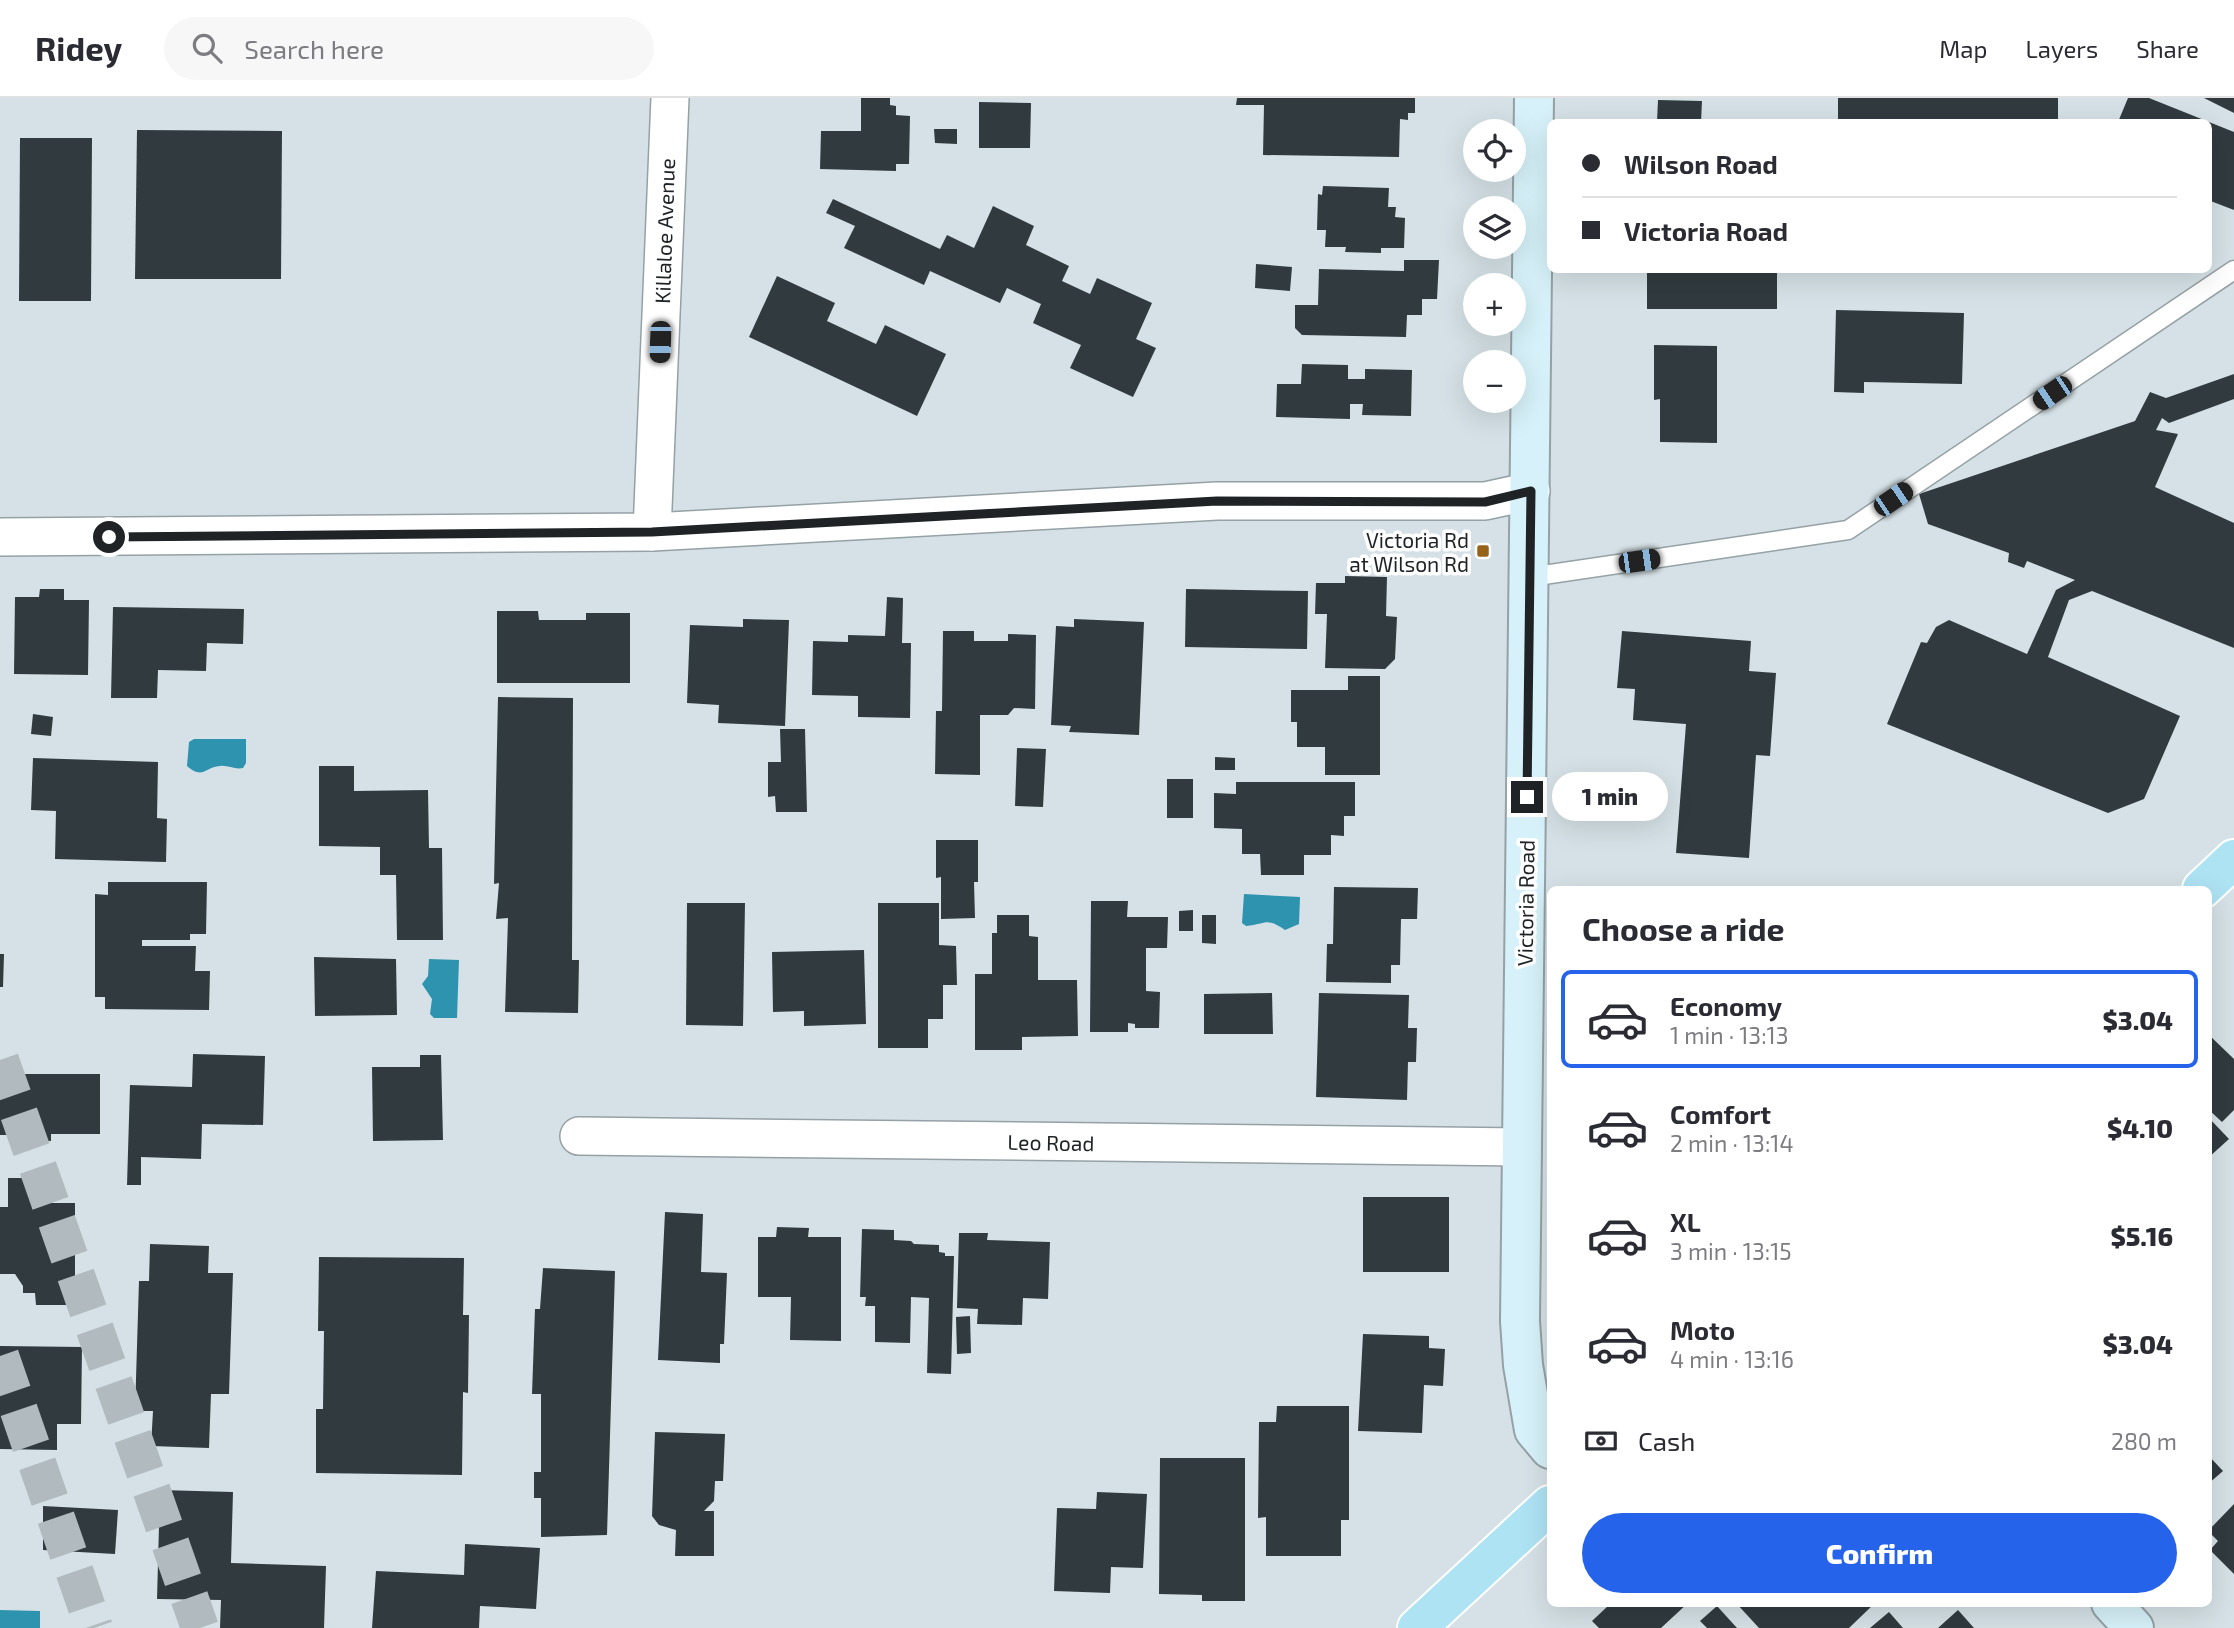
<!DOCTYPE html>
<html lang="en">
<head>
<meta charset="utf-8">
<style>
  body { margin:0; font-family:"Exo 2",sans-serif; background:#f7f7f7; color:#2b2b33; height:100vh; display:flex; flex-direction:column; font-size:26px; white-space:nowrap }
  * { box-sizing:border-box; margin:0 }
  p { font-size:23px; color:#7c7c81 }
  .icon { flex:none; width:38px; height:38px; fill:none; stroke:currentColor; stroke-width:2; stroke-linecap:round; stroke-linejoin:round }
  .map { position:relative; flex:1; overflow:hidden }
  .details { position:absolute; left:1547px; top:788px; width:665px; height:721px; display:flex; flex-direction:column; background:#fff; border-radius:10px; box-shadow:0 7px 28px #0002 }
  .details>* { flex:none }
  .banner { position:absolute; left:1547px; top:21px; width:665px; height:154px; border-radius:10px; box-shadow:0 7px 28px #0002; display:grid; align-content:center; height:154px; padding:0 35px; background:#fff }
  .fabs { position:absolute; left:1463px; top:21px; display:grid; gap:14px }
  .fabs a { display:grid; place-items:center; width:63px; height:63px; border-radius:50%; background:#fff; box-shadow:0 7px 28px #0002; font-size:35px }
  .end { position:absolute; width:32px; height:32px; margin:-16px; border:9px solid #1f2325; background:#fff; box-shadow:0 0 0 4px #fff }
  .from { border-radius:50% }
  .bubble { position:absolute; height:49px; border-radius:24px; background:#fff; box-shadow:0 7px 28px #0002; font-size:23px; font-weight:800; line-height:49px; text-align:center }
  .car { position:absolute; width:21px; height:42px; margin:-21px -10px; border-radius:9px; box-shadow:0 0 5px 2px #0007; background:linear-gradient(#222 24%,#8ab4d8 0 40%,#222 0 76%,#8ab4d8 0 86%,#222 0) }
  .banner b { display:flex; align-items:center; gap:24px; height:66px; font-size:26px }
  .banner b+b { border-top:2px solid #e1e1e2 }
  .banner i { width:18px; height:18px; background:#2b2b33 }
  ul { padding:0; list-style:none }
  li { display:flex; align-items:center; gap:21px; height:98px; margin:0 14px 10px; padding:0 21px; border:4px solid transparent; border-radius:10px }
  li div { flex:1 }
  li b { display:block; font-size:26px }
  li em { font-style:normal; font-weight:800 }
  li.selected { border-color:#2563eb }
  li>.icon { width:63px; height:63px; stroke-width:1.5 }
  h2 { padding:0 35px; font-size:32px; line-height:84px }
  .pay { display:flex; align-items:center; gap:18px; height:77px; padding:0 35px; font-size:26px }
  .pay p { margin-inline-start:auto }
  .action { display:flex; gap:14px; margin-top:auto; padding:14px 35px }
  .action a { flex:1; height:80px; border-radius:42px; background:#2563eb; color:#fff; font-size:28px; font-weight:800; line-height:80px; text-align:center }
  header { display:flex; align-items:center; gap:42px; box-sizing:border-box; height:98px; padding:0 35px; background:#fff; border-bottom:2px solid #e1e1e2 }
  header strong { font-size:33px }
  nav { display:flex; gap:38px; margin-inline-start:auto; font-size:24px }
  .search { width:490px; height:63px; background:#f7f7f7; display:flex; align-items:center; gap:18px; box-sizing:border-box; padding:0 24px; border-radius:38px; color:#7c7c81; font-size:26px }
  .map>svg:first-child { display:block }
  .water { fill:#2e93af }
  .building { fill:#313b3f }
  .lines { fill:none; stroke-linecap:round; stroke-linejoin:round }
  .highway-tunnel { stroke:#b1bbbf; stroke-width:38; stroke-dasharray:38 19; stroke-linecap:butt }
  .lane-casing { stroke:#95a1a5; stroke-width:21 }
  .street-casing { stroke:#95a1a5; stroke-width:40 }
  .secondary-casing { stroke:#95a1a5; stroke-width:42 }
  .primary-casing { stroke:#fff; stroke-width:42 }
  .lane { stroke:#fff; stroke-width:18 }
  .street { stroke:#fff; stroke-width:37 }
  .secondary { stroke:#d6f1f9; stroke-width:38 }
  .primary { stroke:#aee3f4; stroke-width:38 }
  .route { stroke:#1f2325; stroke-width:9 }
  .poi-dot { fill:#976319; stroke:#fff; stroke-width:2.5 }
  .labels { text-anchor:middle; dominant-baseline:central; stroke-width:7; stroke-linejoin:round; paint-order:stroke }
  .street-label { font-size:21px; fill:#1f2325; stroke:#fff }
  .poi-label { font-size:21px; fill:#1f2325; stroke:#fff; text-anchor:end }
</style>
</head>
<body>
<header>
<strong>Ridey</strong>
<div class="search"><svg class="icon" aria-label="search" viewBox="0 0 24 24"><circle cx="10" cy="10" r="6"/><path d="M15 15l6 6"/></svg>Search here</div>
<nav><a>Map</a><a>Layers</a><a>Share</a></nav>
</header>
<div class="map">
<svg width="2234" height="1530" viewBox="0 0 2234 1530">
  <rect width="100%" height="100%" fill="#d5e1e6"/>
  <g class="water">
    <path d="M 194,641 L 246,641 L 246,665 L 243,670 C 235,672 228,667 220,668 C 205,669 203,682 187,668 L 189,644 Z"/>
    <path d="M 1244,796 L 1300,799 L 1299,826 L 1285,832 C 1266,819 1267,826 1246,828 L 1242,825 Z"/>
    <path d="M 429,861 L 459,862 L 457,920 L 434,920 L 430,916 L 432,901 L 422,886 L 428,878 Z"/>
    <path d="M 0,1512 L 40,1513 L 40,1530 L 0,1530 Z"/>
  </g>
  <g class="building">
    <path d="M 861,0 L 890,0 L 890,7 L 896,8 L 896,17 L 910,18 L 909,66 L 896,66 L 896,73 L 820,71 L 821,33 L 861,33 Z"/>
    <path d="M 1237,0 L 1415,0 L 1415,15 L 1408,15 L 1408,22 L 1400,21 L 1399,59 L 1263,57 L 1264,7 L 1236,7 Z"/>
    <rect x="1838" y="0" width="220" height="24"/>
    <path d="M 2128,0 L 2149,0 L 2234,34 L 2234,112 L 2208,102 L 2208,24 L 2118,24 Z"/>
    <path d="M 2204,0 L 2234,0 L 2234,15 Z"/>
    <path d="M 1658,2 L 1702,3 L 1701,24 L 1657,24 Z"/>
    <path d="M 979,4 L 1031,5 L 1030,50 L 979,50 Z"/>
    <path d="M 934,31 L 957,31 L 957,46 L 935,45 Z"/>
    <path d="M 137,32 L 282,33 L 281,181 L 135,181 Z"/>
    <path d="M 20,40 L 92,40 L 91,203 L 19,203 Z"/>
    <path d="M 1323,88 L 1389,90 L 1388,109 L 1396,109 L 1395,119 L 1405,120 L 1404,150 L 1381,150 L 1381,155 L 1345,154 L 1346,149 L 1325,149 L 1326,132 L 1317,132 L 1318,96 L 1322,97 Z"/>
    <path d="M 833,101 L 940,151 L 947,137 L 974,150 L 993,108 L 1034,128 L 1026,147 L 1069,168 L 1062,183 L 1090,196 L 1097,180 L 1152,205 L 1136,241 L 1156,250 L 1133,299 L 1070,270 L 1081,247 L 1033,225 L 1041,206 L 1007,190 L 1000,205 L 930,173 L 924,187 L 844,150 L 855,128 L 826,115 Z"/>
    <path d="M 1404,162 L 1439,162 L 1437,201 L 1422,201 L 1422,217 L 1407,217 L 1406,239 L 1302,237 L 1295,230 L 1295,207 L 1318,207 L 1319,171 L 1404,173 Z"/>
    <path d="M 1256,166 L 1292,169 L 1290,193 L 1255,190 Z"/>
    <rect x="1647" y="172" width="130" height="39"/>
    <path d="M 1847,172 L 1958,172 L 1958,175 L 1847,174 Z"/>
    <path d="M 777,178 L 835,205 L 827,223 L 876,246 L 885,227 L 946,256 L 917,318 L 749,239 Z"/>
    <path d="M 1836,212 L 1964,215 L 1962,286 L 1864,284 L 1864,295 L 1834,294 Z"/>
    <path d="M 1654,247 L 1717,248 L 1717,345 L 1660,344 L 1660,301 L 1654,302 Z"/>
    <path d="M 1302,266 L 1348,267 L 1348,281 L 1365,281 L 1365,271 L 1412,272 L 1411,318 L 1362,317 L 1363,306 L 1350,306 L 1350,321 L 1276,319 L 1277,286 L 1301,286 Z"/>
    <path d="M 2234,276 L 2234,301 L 2169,325 L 2162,320 L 2156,332 L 2178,336 L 2155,389 L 2234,425 L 2234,550 L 2092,493 L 2069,502 L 2048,559 L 2180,618 L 2144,701 L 2108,715 L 1887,626 L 1921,544 L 1927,545 L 1936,529 L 1949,522 L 2027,556 L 2056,492 L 2075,482 L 2027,463 L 2024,470 L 2008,464 L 2009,455 L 1928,426 L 1919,396 L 2135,323 L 2150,294 L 2166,300 Z"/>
    <path d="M 1345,478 L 1387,479 L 1386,518 L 1397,519 L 1395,561 L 1385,571 L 1325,570 L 1327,516 L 1315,516 L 1316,485 L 1345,485 Z"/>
    <path d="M 40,491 L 64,491 L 64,502 L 89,502 L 88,577 L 14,576 L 15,499 L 39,499 Z"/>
    <path d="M 1186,491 L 1308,493 L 1307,551 L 1185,549 Z"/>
    <path d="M 887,499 L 903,500 L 902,545 L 911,545 L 910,620 L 858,619 L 858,598 L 812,597 L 813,543 L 848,544 L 848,537 L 885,538 Z"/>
    <path d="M 113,509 L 244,511 L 243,546 L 207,545 L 206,573 L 158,572 L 157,600 L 111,600 Z"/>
    <path d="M 497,513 L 538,513 L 539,522 L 586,522 L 586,515 L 630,515 L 630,585 L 497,585 Z"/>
    <path d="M 743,521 L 789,522 L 785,628 L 718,625 L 719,607 L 687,605 L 690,527 L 743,529 Z"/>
    <path d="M 1074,521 L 1144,524 L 1139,637 L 1069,634 L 1071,628 L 1051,627 L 1056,528 L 1074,529 Z"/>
    <path d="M 943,533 L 974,533 L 974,543 L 1008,543 L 1008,536 L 1036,537 L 1035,611 L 1014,610 L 1008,617 L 980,617 L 980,677 L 935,676 L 936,613 L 942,613 Z"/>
    <path d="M 1622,533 L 1751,543 L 1749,573 L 1776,575 L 1770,658 L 1756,657 L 1749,760 L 1676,755 L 1686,626 L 1633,622 L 1635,591 L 1617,590 Z"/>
    <path d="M 1348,578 L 1380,578 L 1380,677 L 1325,677 L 1325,649 L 1297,649 L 1297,624 L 1291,624 L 1291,592 L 1348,592 Z"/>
    <path d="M 498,599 L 573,600 L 572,862 L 579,862 L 578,915 L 505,914 L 508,820 L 496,821 L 499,785 L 494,786 Z"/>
    <path d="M 33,616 L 53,619 L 51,638 L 31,636 Z"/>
    <path d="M 780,631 L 805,631 L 807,714 L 776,714 L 775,698 L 768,699 L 768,664 L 781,664 Z"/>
    <path d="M 1017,650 L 1046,651 L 1043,709 L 1015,708 Z"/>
    <path d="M 1215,659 L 1235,660 L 1235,672 L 1215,672 Z"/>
    <path d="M 33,660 L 158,664 L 157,720 L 167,721 L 166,764 L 55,761 L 56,713 L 31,712 Z"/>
    <path d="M 319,668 L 354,668 L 354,693 L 428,692 L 429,750 L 442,750 L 443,842 L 397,842 L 396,777 L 380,777 L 380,749 L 319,748 Z"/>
    <rect x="1167" y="681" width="26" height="39"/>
    <path d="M 1236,684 L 1355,684 L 1355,718 L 1344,718 L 1344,738 L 1331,737 L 1331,757 L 1304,757 L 1304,777 L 1261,777 L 1260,756 L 1242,756 L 1242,731 L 1214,730 L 1214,695 L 1236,696 Z"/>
    <path d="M 936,742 L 978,742 L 978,784 L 974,784 L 975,820 L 941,821 L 941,779 L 936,780 Z"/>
    <path d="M 108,784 L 207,784 L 206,836 L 190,836 L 190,842 L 142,842 L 142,848 L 196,848 L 195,873 L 210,873 L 209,912 L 105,911 L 105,899 L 95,899 L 95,796 L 108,797 Z"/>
    <path d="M 1334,789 L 1418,790 L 1417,821 L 1401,821 L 1400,867 L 1391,867 L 1391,885 L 1326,884 L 1327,846 L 1333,846 Z"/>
    <path d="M 1091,803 L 1128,803 L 1127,819 L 1168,819 L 1167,850 L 1146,850 L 1146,893 L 1160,894 L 1159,930 L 1135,930 L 1135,926 L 1128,925 L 1128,934 L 1090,934 Z"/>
    <path d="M 687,805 L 745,805 L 743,928 L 686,927 Z"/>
    <path d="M 878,805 L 939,805 L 939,847 L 956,848 L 957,887 L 943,887 L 943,921 L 928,921 L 928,950 L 878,950 Z"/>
    <path d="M 1193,812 L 1193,833 L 1179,833 L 1179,813 Z"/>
    <path d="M 997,817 L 1029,817 L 1029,838 L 1038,839 L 1038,882 L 1077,882 L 1078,938 L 1022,939 L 1022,952 L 975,952 L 975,876 L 992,876 L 992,835 L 997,835 Z"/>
    <path d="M 1202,817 L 1216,817 L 1216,846 L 1202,845 Z"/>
    <path d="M 864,852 L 866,926 L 804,928 L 804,913 L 773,914 L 772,854 Z"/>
    <path d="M 0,856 L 4,856 L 3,889 L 0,889 Z"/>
    <path d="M 314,859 L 396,861 L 397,917 L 315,918 Z"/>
    <path d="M 1272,895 L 1273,936 L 1204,936 L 1204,896 Z"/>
    <path d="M 1319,895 L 1409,897 L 1408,930 L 1417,930 L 1416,964 L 1408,964 L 1407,1002 L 1316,999 Z"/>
    <path d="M 2208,936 L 2234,961 L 2234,1012 L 2222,1024 L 2208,1011 Z"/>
    <path d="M 193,956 L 265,958 L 263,1027 L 202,1026 L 201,1061 L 141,1059 L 141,1087 L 127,1087 L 130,987 L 192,989 Z"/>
    <path d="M 420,957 L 441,957 L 443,1042 L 373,1043 L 372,969 L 420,969 Z"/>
    <path d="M 0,976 L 100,976 L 100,1036 L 51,1036 L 51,1043 L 22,1043 L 21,1037 L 0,1037 Z"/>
    <path d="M 2208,1019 L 2229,1041 L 2208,1060 Z"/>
    <path d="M 8,1080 L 47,1080 L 47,1105 L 75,1105 L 75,1207 L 36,1207 L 35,1195 L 23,1195 L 23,1188 L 15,1176 L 0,1176 L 0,1109 L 8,1109 Z"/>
    <rect x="1363" y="1099" width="86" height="75"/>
    <path d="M 665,1114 L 703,1116 L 701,1174 L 727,1175 L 724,1246 L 720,1246 L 720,1265 L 658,1262 Z"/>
    <path d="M 777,1129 L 809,1130 L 808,1139 L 841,1139 L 841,1243 L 790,1242 L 791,1199 L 758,1199 L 758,1139 L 776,1139 Z"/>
    <path d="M 862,1131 L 894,1132 L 894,1142 L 911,1143 L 914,1146 L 939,1147 L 939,1154 L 945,1155 L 945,1158 L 954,1158 L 951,1276 L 927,1275 L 929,1200 L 911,1199 L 910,1245 L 875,1244 L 875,1208 L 865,1208 L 866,1199 L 860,1199 Z"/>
    <path d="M 959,1135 L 988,1135 L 987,1142 L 1050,1144 L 1048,1201 L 1023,1200 L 1022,1227 L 977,1226 L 978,1211 L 957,1210 Z"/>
    <path d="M 150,1146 L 209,1148 L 208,1175 L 233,1175 L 229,1296 L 211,1296 L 209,1350 L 151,1348 L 153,1313 L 135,1313 L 139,1183 L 149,1183 Z"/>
    <path d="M 319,1159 L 464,1160 L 463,1217 L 469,1217 L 468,1295 L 463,1294 L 462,1377 L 316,1375 L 316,1311 L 323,1311 L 324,1233 L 318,1233 Z"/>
    <path d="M 543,1170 L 615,1173 L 607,1437 L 541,1439 L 541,1400 L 534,1400 L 534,1374 L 541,1374 L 541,1296 L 532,1296 L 535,1211 L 540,1211 Z"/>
    <path d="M 970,1218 L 971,1255 L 957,1256 L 956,1219 Z"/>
    <path d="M 1363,1236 L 1429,1238 L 1429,1250 L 1445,1251 L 1443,1288 L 1424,1287 L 1422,1335 L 1358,1333 Z"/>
    <path d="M 0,1248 L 82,1249 L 81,1326 L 57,1326 L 57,1352 L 0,1351 Z"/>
    <path d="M 1277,1308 L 1349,1308 L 1349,1422 L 1341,1422 L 1341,1458 L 1266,1458 L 1266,1419 L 1258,1420 L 1259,1324 L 1276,1324 Z"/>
    <path d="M 655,1334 L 725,1336 L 723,1383 L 715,1383 L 714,1403 L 704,1413 L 714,1413 L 714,1458 L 675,1458 L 676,1432 L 659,1427 L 652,1418 Z"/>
    <path d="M 2208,1357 L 2223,1373 L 2208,1386 Z"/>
    <path d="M 1160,1360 L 1245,1360 L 1245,1503 L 1202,1503 L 1202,1497 L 1159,1496 Z"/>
    <path d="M 160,1392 L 233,1394 L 231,1465 L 326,1468 L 324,1530 L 220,1530 L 221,1502 L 157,1501 Z"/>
    <path d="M 1097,1394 L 1147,1396 L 1143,1470 L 1111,1469 L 1110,1495 L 1054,1493 L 1057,1410 L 1096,1411 Z"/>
    <path d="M 2234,1406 L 2234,1476 L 2210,1452 L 2218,1443 L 2208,1433 Z"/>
    <path d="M 43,1408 L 118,1412 L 115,1456 L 43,1452 Z"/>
    <path d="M 465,1446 L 540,1450 L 536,1511 L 480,1508 L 479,1530 L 372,1530 L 376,1473 L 464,1477 Z"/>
    <path d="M 1606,1505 L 1688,1505 L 1661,1530 L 1599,1530 L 1592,1523 L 1609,1507 Z"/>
    <path d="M 1736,1505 L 1875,1505 L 1849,1530 L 1759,1530 Z"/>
    <path d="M 1717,1508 L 1737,1530 L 1707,1530 L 1700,1523 Z"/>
    <path d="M 1958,1512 L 1974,1530 L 1938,1530 Z"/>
    <path d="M 1889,1514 L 1903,1530 L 1870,1530 Z"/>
  </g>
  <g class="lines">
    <g class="highway-tunnel">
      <path d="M 0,962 L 200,1530"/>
      <path d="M 0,1258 L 94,1530"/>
    </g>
    <g class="lane-casing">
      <path id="lane" d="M 1530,479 L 1848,432 L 2234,172"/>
    </g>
    <g class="street-casing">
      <g id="street">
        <path d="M 652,434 L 670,0"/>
        <path d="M 0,439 L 652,434 L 1217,403 L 1485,403 L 1531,393"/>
        <path d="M 579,1038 L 1522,1049"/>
      </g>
    </g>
    <g class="secondary-casing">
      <g id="secondary">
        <path d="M 1534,0 L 1520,1223 L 1523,1267 L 1534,1332 L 1550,1351"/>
        <path d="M 2111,1505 L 2134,1530"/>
      </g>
    </g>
    <g class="primary-casing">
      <g id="primary">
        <path d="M 2202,791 L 2234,761"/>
        <path d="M 1417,1530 L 1550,1407"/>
      </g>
    </g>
    <use href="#lane" class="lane"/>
    <use href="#street" class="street"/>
    <use href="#secondary" class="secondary"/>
    <use href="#primary" class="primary"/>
  </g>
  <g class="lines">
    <path class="route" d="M 109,439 L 652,434 L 1217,403 L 1485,404 L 1531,393 L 1527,699"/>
  </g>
  <rect class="poi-dot" x="1476" y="446" width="14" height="14" rx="3.5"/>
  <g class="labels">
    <g class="street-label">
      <text transform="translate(664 133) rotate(-88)">Killaloe Avenue</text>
      <text transform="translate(1525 805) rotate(-89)">Victoria Road</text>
      <text transform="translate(1051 1044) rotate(1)">Leo Road</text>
    </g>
    <g class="poi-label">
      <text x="1469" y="441">Victoria Rd<tspan x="1469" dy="24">at Wilson Rd</tspan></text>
    </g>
  </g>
</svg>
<div class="fabs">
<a><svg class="icon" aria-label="locate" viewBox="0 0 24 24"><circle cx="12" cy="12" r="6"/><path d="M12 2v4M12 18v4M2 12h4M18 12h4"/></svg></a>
<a><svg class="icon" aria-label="layers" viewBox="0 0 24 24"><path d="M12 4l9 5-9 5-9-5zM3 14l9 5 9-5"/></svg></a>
<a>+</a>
<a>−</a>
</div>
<i class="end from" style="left:109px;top:439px"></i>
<i class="end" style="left:1527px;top:699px"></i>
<div class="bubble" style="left:1552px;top:674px;width:116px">1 min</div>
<i class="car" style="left:660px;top:244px;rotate:182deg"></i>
<i class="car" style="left:2052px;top:295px;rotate:236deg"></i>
<i class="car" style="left:1893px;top:401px;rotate:56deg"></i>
<i class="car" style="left:1639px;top:463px;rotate:82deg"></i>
<div class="banner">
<b><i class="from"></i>Wilson Road</b>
<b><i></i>Victoria Road</b>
</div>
<section class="details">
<h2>Choose a ride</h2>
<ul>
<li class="selected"><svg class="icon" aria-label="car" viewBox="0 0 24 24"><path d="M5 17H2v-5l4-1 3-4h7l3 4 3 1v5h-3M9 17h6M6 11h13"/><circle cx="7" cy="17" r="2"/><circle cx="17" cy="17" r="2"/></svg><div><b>Economy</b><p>1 min · 13:13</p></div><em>$3.04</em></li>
<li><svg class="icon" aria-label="car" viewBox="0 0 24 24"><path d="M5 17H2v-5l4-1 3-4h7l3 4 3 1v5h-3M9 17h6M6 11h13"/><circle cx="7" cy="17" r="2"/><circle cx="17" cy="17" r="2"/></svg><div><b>Comfort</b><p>2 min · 13:14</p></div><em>$4.10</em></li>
<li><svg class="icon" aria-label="car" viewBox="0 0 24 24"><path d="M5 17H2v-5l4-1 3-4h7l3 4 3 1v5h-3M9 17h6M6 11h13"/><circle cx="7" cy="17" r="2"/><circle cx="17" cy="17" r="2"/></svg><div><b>XL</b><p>3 min · 13:15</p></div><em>$5.16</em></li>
<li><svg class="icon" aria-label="car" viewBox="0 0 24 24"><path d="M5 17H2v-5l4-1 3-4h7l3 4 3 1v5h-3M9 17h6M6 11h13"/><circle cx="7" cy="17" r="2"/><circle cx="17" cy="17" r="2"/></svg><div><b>Moto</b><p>4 min · 13:16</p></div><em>$3.04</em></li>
</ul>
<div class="pay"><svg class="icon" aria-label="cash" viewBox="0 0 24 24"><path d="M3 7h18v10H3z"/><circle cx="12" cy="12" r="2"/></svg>Cash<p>280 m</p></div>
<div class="action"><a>Confirm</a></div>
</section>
</div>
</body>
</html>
